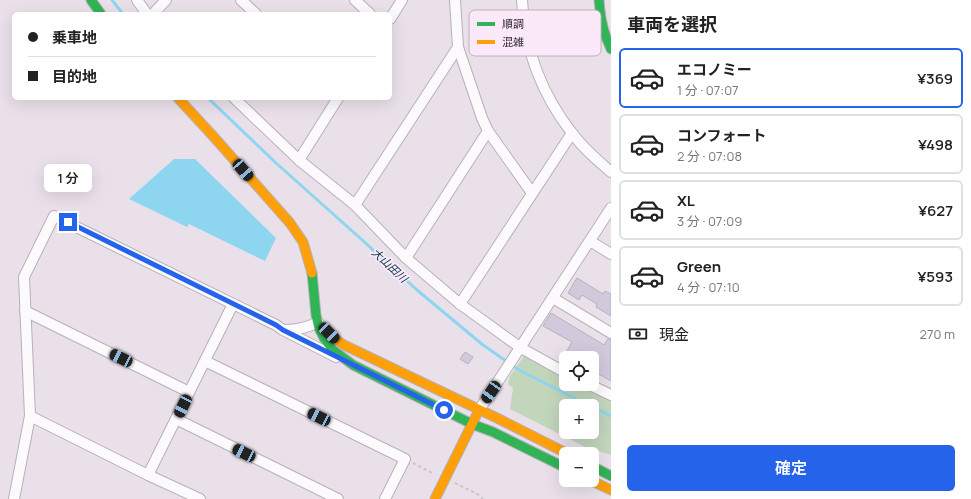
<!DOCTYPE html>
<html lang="ja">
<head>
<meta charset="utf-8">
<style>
  body { margin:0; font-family:Manrope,"Noto Sans JP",sans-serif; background:#f2f2f2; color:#222; height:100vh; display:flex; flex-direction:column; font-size:15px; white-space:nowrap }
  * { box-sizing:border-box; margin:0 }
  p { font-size:13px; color:#767676 }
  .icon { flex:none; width:22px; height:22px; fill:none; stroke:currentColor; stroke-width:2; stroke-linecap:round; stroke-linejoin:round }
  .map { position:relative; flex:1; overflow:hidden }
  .panel { display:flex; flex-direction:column; background:#fff; width:360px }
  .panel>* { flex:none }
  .hud { position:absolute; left:12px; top:12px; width:380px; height:88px; border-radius:6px; box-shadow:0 4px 16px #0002; display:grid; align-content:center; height:88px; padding:0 16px; background:#fff }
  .buttons { position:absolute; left:559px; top:351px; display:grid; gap:8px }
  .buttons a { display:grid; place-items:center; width:40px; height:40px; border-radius:6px; background:#fff; box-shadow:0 4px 16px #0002; font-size:20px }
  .end { position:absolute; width:18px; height:18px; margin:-9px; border:5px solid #2563eb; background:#fff; box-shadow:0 0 0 2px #fff }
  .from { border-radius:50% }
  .bubble { position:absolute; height:28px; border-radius:6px; background:#fff; box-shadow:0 4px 16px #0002; font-size:13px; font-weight:600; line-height:28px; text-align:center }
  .car { position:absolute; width:12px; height:24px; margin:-12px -6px; border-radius:5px; box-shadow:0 0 3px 1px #0007; background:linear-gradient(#222 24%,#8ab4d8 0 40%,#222 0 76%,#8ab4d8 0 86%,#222 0) }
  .hud b { display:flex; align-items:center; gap:14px; height:38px; font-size:15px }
  .hud b+b { border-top:1px solid #e0e0e0 }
  .hud i { width:10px; height:10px; background:#222 }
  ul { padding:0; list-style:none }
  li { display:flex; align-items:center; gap:12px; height:60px; margin:0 8px 6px; padding:0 8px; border:2px solid #e0e0e0; border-radius:6px }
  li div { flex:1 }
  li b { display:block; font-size:15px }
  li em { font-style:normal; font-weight:600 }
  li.current { border-color:#2563eb }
  li>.icon { width:36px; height:36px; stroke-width:1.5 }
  h2 { padding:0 16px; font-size:18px; line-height:48px }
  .pay { display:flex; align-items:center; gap:10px; height:44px; padding:0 16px; font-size:15px }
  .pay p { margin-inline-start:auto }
  .primary-button { display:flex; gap:8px; margin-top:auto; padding:8px 16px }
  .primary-button a { flex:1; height:46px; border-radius:6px; background:#2563eb; color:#fff; font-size:16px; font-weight:600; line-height:46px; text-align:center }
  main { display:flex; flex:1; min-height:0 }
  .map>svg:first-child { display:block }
  .green { fill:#c2d6bc; fill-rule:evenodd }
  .water { fill:#8ed6f0 }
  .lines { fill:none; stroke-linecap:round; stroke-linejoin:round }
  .stream { stroke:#8ed6f0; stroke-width:3 }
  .building { fill:#d2c9dc; stroke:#b7b2ba }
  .street-casing { stroke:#b8b1b8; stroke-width:12 }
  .fast-casing { stroke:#b8b1b8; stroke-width:11 }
  .slow-casing { stroke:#b8b1b8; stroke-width:11 }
  .path { stroke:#c8c5c8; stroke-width:2; stroke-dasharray:3 3; stroke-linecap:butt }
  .street { stroke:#fcfafc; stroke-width:10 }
  .fast { stroke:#30b455; stroke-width:9 }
  .slow { stroke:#ff9f0a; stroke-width:9 }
  .route { stroke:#2563eb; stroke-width:5 }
  .labels { text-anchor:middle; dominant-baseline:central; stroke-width:3.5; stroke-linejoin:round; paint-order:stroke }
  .water-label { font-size:11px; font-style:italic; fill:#013543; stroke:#fbe9fa }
  .key { fill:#fbe9fa; stroke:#beb0be; stroke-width:1 }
  .key-label { font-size:11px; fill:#312b31 }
</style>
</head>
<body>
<main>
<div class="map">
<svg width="611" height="499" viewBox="0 0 611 499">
  <rect width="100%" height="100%" fill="#eae0ea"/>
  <path class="green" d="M 525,355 L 566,378 L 566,384 L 578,384 L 611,399 L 611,455 L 583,446 L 510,409 L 513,388 L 508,384 L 510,376 ZM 566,406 L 592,406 L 592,432 L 566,432 Z"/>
  <path class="water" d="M 174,159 L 195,159 L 276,238 L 265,261 L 189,224 L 187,227 L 129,199 Z"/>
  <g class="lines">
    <g class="stream">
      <path d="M 112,0 L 123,14"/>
      <path d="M 208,98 L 276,163 L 360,238 L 417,290 L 483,345 L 519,370 L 590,406"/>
      <path d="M 592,407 L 611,416"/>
    </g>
  </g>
  <g class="building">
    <path d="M 577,278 L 603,294 L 605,291 L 611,294 L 611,316 L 596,307 L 597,304 L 582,295 L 579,300 L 568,293 Z"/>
    <path d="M 551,313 L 604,345 L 608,339 L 611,339 L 611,381 L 592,370 L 592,358 L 563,358 L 572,342 L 543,326 Z"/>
    <path d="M 465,352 L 473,357 L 468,364 L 460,359 Z"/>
  </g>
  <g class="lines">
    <g class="street-casing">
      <g id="street">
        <path d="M 137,0 L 147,14"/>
        <path d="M 241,0 L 256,14"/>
        <path d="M 355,0 L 370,14"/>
        <path d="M 455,0 L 458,47 L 482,118 L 488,131 L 532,193"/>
        <path d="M 522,0 C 524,48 542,95 572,133 C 583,148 597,160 611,172"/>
        <path d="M 153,14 L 166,0"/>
        <path d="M 390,19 L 402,0"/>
        <path d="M 234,98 L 299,160 L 355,205 L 406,258 L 460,304 L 521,348 L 566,373"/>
        <path d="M 299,160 L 338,98"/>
        <path d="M 355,205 L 458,47"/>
        <path d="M 590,241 L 611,254"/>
        <path d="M 406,258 L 488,131"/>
        <path d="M 553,298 L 611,333"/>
        <path d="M 460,304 L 572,133"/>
        <path d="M 25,311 L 189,392"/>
        <path d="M 285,330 C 297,330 307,328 318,322"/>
        <path d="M 205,361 L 405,459 L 385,499"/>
        <path d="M 588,384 L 611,395"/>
        <path d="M 479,410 L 497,383 L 611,208"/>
        <path d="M 30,416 L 148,475 L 200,499"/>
        <path d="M 176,419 L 338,499"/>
        <path d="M 148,475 L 233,304"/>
        <path d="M 14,499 L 30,416 L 24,277 L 54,216 L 276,325 L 283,330 L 336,357"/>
      </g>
    </g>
    <g class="fast-casing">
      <g id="fast">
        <path d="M 91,0 L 101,14"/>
        <path d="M 599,0 C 600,17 603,33 611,49"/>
        <path d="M 312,273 L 316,315 L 319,328 L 324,338 L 333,350 L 353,365 L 472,424 L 493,432 L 566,468"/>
        <path d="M 592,466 L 611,476"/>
      </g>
    </g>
    <g class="slow-casing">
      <g id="slow">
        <path d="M 178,98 L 213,136 L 290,223 L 303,242 L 312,273"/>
        <path d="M 325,329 L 335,339 L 344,345 L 499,419 L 568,454"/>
        <path d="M 590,480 L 611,490"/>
        <path d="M 435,499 L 476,416"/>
      </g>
    </g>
    <g class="path">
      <path d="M 413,463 L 434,474"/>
      <path d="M 455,483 L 479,495 L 483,499"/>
    </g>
    <use href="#street" class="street"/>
    <use href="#fast" class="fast"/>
    <use href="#slow" class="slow"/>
  </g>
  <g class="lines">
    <path class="route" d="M 68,222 L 262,318 L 276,325 L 283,330 L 444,410"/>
  </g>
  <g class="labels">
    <g class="water-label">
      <text transform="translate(390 265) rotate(43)">大山田川</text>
    </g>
  </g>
  <rect x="469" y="10" width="132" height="46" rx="6" class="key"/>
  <rect x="477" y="22" width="18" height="4" fill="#30b455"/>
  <rect x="477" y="40" width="18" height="4" fill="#ff9f0a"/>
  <g class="key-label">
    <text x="502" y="28">順調</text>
    <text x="502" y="46">混雑</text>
  </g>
</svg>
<div class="buttons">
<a><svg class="icon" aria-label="locate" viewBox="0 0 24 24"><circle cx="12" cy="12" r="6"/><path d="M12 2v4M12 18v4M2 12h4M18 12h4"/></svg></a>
<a>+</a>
<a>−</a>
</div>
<i class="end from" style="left:444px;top:410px"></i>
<i class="end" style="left:68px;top:222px"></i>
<div class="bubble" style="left:44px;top:164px;width:48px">1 分</div>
<i class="car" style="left:243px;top:170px;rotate:139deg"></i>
<i class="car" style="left:329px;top:333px;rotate:135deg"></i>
<i class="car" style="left:121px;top:358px;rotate:296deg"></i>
<i class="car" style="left:491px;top:392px;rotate:215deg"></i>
<i class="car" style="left:183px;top:406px;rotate:206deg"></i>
<i class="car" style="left:319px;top:417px;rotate:296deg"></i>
<i class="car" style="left:244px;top:453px;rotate:296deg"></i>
<div class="hud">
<b><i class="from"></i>乗車地</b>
<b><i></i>目的地</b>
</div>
</div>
<section class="panel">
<h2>車両を選択</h2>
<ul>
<li class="current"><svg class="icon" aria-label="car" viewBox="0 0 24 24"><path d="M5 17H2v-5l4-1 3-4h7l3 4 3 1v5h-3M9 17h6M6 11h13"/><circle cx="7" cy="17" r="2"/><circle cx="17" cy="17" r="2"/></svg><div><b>エコノミー</b><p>1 分 · 07:07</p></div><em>¥369</em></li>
<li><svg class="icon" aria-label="car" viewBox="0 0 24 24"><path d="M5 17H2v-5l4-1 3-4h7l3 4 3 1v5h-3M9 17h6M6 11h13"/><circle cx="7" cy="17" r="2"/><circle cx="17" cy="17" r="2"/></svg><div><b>コンフォート</b><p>2 分 · 07:08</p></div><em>¥498</em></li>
<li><svg class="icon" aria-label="car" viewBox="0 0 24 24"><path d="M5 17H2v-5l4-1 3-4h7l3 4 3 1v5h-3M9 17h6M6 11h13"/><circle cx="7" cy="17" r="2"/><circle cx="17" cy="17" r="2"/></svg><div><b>XL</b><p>3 分 · 07:09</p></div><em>¥627</em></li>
<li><svg class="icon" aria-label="car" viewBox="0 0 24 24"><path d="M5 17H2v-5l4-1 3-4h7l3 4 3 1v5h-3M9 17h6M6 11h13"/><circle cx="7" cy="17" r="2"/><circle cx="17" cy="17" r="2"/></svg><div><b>Green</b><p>4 分 · 07:10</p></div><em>¥593</em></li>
</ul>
<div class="pay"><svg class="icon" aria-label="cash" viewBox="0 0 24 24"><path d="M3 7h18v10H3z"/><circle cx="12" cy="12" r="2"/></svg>現金<p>270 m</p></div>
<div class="primary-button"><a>確定</a></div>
</section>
</main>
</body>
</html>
